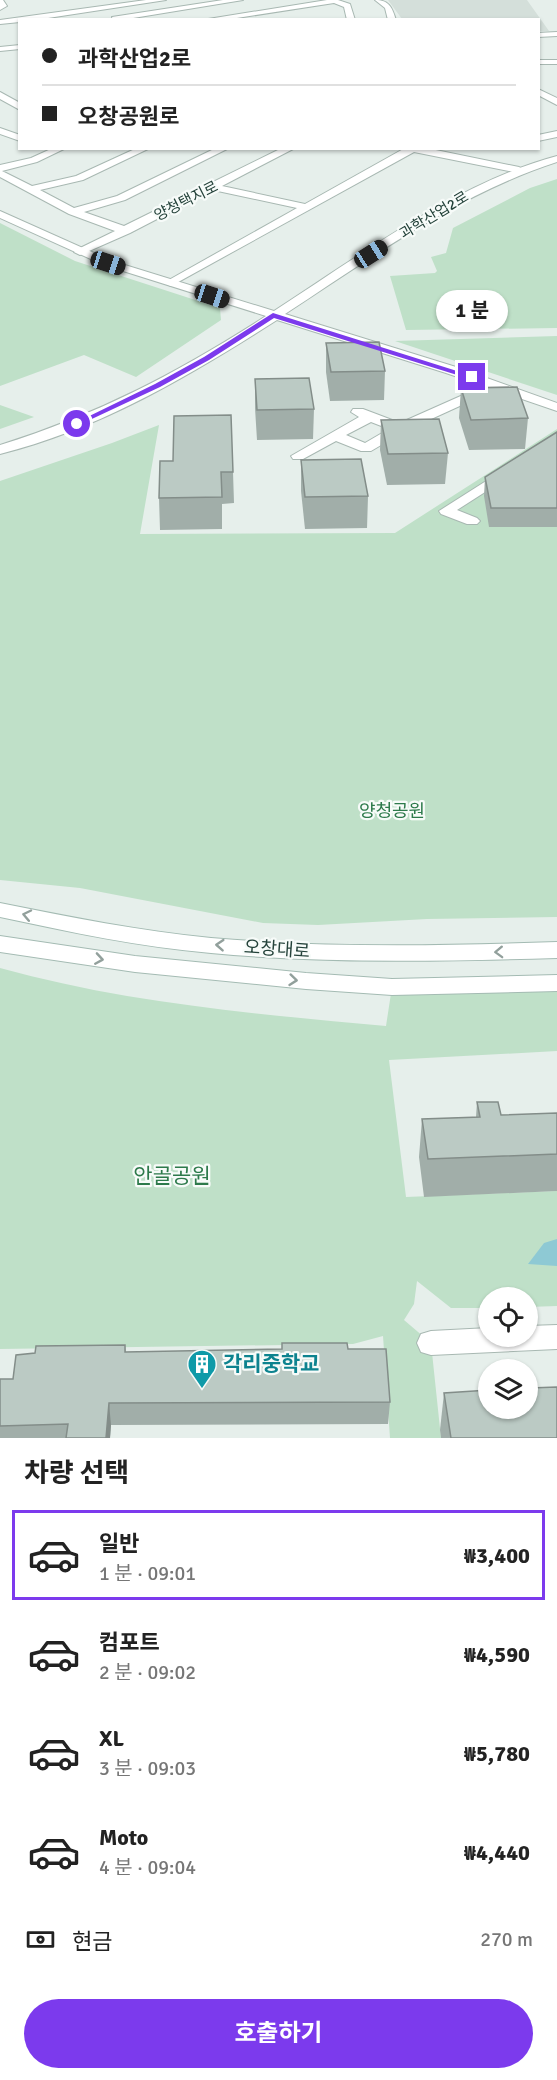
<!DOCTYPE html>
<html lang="ko">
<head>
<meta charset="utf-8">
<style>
  body { margin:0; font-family:Signika,"Noto Sans KR",sans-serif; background:#f2f2f2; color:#222; height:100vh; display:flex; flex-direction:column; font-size:22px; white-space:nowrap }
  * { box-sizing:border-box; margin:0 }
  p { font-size:20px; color:#767676 }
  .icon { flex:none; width:33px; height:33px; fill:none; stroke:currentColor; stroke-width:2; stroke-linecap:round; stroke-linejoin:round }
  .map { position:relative; height:1438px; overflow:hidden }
  .side { display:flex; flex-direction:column; background:#fff; flex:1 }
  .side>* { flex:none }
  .hud { position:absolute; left:18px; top:18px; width:522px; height:132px; border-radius:0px; box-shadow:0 2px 4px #0004; display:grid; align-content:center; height:132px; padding:0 24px; background:#fff }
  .tools { position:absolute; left:478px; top:1287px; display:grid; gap:12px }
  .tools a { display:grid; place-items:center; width:60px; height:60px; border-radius:50%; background:#fff; box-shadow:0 2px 4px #0004; font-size:30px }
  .end { position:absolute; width:27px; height:27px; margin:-14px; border:8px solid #7c3aed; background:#fff; box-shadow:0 0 0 3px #fff }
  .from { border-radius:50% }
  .bubble { position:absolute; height:42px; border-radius:21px; background:#fff; box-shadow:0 2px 4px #0004; font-size:20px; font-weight:700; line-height:42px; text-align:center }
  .car { position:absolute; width:18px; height:36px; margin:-18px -9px; border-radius:8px; box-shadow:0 0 4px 2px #0007; background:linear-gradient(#222 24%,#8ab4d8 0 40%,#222 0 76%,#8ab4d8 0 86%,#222 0) }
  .hud b { display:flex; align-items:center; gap:21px; height:57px; font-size:22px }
  .hud b+b { border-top:2px solid #e0e0e0 }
  .hud i { width:15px; height:15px; background:#222 }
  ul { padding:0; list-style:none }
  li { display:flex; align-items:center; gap:18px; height:90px; margin:0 12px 9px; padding:0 12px; border:3px solid transparent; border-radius:0px }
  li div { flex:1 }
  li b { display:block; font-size:22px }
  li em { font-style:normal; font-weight:700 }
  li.current { border-color:#7c3aed }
  li>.icon { width:54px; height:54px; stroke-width:1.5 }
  h2 { padding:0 24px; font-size:27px; line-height:72px }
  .pay { display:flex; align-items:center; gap:15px; height:66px; padding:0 24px; font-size:22px }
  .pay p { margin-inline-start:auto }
  .action { display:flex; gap:12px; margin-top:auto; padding:12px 24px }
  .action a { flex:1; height:69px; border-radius:36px; background:#7c3aed; color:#fff; font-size:24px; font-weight:700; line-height:69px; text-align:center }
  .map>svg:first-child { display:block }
  .built { fill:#d4dfda }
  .green { fill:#bfe0c8 }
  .water { fill:#8ec9d4 }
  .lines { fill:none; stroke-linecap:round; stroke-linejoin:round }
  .minor-casing { stroke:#a8b8b2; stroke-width:2 }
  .tertiary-casing { stroke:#a8b8b2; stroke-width:2 }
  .secondary-casing { stroke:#a4bbb3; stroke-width:2 }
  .minor { fill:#fff; fill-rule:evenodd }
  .tertiary { fill:#fff; fill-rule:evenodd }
  .secondary { fill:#fff; fill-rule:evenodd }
  .wall { fill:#a1aea9 }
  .shaded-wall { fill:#838d89 }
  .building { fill:#bbcac4; stroke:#838d89; stroke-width:1.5 }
  .oneway { stroke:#92a09c }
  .route { fill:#7c3aed }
  .labels { text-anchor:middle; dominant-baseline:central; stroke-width:4.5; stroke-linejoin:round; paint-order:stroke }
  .far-street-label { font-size:15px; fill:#24423a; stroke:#f7fbf9 }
  .park-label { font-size:18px; fill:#2d7a4b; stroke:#f7fbf9 }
  .street-label { font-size:18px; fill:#24423a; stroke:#f7fbf9 }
  .near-park-label { font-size:21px; fill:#2d7a4b; stroke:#f7fbf9 }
  .near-culture-label { font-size:21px; font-weight:bold; fill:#0d838f; stroke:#f7fbf9; text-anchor:start }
</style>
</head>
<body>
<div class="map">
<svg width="557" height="1438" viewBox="0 0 557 1438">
  <rect width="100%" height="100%" fill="#e6efeb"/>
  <path class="built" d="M 388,0 L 527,0 L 549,31 L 539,31 L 538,20 L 402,19 Z"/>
  <g class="green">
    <path d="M 557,179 L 557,328 L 406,330 L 390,276 L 435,273 L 437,271 L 431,257 L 446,253 L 453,228 L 530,188 Z"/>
    <path d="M 0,223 L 75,261 L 220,308 L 221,320 L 136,377 L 84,355 L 0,386 Z"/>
    <path d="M 557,336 L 557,395 L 395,341 Z"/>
    <path d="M 0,405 L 34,417 L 0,429 Z"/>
    <path d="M 159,425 L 140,534 L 395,533 L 557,429 L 557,917 L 427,919 L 318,925 L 263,923 L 80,888 L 0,880 L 0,481 L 112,443 Z"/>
    <path d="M 0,968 C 126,1003 256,1014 386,1026 L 392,987 L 557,983 L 557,1051 L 389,1060 L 406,1197 L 557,1191 L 557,1306 L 528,1307 L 528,1298 L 489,1298 L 489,1308 L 451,1308 L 417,1281 L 414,1304 L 404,1320 L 431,1343 L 441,1438 L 390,1438 L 383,1336 L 353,1344 L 0,1349 Z"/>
  </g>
  <path class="water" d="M 557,1239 L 557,1266 L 528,1264 L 544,1243 Z"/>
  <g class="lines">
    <g class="minor-casing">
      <g id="minor">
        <path d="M 0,0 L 3,0 L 7,6 L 0,10 Z"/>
        <path d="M 146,0 L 166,0 L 35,20 L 20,20 L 20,22 L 0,24 L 0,20 Z"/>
        <path d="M 223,0 L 243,0 L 121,20 L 113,20 L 112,17 Z"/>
        <path d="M 327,0 L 338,0 L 350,4 L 355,20 L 347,20 L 344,7 L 334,3 L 224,20 L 202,20 Z"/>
        <path d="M 375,0 C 389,0 392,7 396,20 L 388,20 L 385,8 Z"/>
        <path d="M 557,32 L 557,36 L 538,37 L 538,33 Z"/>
        <path d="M 20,45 L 20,49 L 0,51 L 0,47 Z"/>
        <rect x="538" y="60" width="19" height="4"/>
        <path d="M 538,89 L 557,98 L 557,105 L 538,95 Z"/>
        <path d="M 0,92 L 20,103 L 20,110 L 0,99 Z"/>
        <path d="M 0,128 L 20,135 L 20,141 L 0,134 Z"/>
        <path d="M 557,131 L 557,137 L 538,141 L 538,135 Z"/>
        <path d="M 53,148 L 66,148 L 37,162 L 2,171 L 32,186 L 76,176 L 137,148 L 150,148 L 83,180 L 40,190 L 74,208 L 117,196 L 216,148 L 229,148 L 125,200 L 84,212 L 124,226 L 282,148 L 295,148 L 222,186 L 305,204 L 405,148 L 426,148 L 519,167 L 524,170 L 519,173 L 414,152 L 171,286 L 165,283 L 167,281 L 297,208 L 213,190 L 130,233 L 80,255 L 74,252 L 76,250 L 115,231 L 69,214 L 0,177 L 0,165 L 31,158 Z"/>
        <path d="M 481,387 L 488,391 L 486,394 L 405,431 L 371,451 L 361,451 L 336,441 L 303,459 L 293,459 L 291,456 L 359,417 L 351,412 L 353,409 L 363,409 L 400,423 ZM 371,422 L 389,429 L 365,443 L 346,435 Z"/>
        <path d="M 505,469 L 510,470 L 512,473 L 510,476 L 457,510 L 477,518 L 480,521 L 477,524 L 467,524 L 441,514 L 439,511 Z"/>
        <path d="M 557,1325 L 557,1349 L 431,1355 L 421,1352 L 417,1343 L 421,1334 L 431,1331 L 489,1328 L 489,1336 L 528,1336 L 528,1326 Z"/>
      </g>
    </g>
    <g class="tertiary-casing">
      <path id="tertiary" d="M 557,156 L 557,162 C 458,194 371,258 285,314 L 456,367 L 557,403 L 557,411 L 446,373 L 277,320 C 191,375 100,429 0,454 L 0,445 C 99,414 179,372 266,316 L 104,265 L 0,218 L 0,211 L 112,261 L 274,311 C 359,256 459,182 557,156 Z"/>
    </g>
    <g class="secondary-casing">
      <g id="secondary">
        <path d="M 0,903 C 70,917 140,931 211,938 C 326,948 442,946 557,942 L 557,958 C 442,961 326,964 211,953 C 140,947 70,932 0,917 Z"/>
        <path d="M 0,936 L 135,956 L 306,973 L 392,979 L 557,975 L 557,991 L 392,995 L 306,989 L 135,972 L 0,952 Z"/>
      </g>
    </g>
    <use href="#minor" class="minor"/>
    <use href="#tertiary" class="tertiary"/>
    <use href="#secondary" class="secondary"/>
  </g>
  <g class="wall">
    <path d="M 326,343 L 385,371 L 384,400 L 330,401 L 326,372 Z"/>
    <path d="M 255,379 L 314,409 L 313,439 L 257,440 L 255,408 Z"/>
    <path d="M 461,388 L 528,418 L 525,449 L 469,450 L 459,418 Z"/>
    <path d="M 381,420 L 448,453 L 445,484 L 387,485 L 380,450 Z"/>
    <path d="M 557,432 L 557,527 L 489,527 L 484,496 L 485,477 Z"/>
    <path d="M 301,460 L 368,496 L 367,528 L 305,529 L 301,491 Z"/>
    <path d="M 160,461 L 233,472 L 234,503 L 222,504 L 222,529 L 160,530 L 159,498 Z"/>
    <path d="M 477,1102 L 501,1115 L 557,1113 L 557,1191 L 424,1197 L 419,1157 L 422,1119 L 476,1117 Z"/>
    <path d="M 125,1345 L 126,1352 L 348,1349 L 390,1402 L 388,1424 L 111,1425 L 110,1438 L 0,1438 L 0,1379 L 13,1379 Z"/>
    <path d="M 530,1388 L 557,1438 L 441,1438 L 440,1430 L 444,1393 Z"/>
  </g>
  <path class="shaded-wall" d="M 109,1403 L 111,1425 L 110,1438 L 106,1438 Z"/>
  <g class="building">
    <path d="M 379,342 L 385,371 L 331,372 L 326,343 Z"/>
    <path d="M 309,378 L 314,409 L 257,410 L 255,379 Z"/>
    <path d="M 517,387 L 528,418 L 471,420 L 461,388 Z"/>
    <path d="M 231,415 L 233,472 L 221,472 L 222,497 L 159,498 L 160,461 L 173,461 L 174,416 Z"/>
    <path d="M 439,419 L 448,453 L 388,454 L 381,420 Z"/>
    <path d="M 557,432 L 557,508 L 491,508 L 485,477 Z"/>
    <path d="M 361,459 L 368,496 L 305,497 L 301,460 Z"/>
    <path d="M 477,1102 L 498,1102 L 501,1115 L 557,1113 L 557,1154 L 428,1159 L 422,1119 L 480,1117 Z"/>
    <path d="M 282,1343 L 347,1343 L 348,1349 L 386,1349 L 390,1402 L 109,1403 L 106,1438 L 66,1438 L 68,1424 L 0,1426 L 0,1379 L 13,1379 L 16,1355 L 35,1353 L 36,1346 L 125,1345 L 125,1352 L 282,1349 Z"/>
    <path d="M 528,1378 L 530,1388 L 557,1387 L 557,1438 L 451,1438 L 444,1393 L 489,1390 L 489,1408 L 528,1408 Z"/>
  </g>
  <defs><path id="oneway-chevron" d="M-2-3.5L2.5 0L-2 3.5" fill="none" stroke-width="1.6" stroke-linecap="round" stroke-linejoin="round" transform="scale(1.5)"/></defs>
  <g class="oneway">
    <use href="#oneway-chevron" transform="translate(27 915) rotate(-168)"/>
    <use href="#oneway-chevron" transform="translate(220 945) rotate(-176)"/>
    <use href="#oneway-chevron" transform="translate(499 952) rotate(178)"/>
    <use href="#oneway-chevron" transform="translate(99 959) rotate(9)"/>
    <use href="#oneway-chevron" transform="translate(293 980) rotate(6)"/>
  </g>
  <path class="route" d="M 273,313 L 476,377 L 470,379 L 274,318 L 209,360 L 160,387 L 79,425 L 73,424 L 155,384 L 204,357 Z"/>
  <defs>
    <g id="building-pin" transform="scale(1.5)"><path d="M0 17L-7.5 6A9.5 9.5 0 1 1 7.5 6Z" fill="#0f9aa8" stroke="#f7fbf9"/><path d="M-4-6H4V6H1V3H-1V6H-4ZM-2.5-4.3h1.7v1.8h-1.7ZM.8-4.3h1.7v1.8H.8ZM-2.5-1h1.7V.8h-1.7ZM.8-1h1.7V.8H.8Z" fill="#fff"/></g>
  </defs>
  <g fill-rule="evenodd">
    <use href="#building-pin" x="202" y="1364"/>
  </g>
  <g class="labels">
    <g class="far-street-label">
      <text transform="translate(186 201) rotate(-27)">양청택지로</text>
      <text transform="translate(434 215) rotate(-31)">과학산업2로</text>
    </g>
    <g class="park-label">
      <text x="392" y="811">양청공원</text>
    </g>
    <g class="street-label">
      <text transform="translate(277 949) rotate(4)">오창대로</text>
    </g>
    <g class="near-park-label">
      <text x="172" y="1176">안골공원</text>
    </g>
    <g class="near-culture-label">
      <text x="223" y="1364">각리중학교</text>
    </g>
  </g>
</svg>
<div class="tools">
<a><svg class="icon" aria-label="locate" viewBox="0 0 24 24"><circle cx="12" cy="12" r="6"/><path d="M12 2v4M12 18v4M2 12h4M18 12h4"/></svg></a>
<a><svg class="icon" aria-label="layers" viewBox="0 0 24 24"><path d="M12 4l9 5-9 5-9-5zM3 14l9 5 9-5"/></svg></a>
</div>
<i class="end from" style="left:77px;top:424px"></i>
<i class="end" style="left:472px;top:377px"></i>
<div class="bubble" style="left:436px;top:290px;width:72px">1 분</div>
<i class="car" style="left:371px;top:254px;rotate:58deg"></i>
<i class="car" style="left:108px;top:263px;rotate:108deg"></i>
<i class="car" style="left:212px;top:296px;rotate:108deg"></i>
<div class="hud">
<b><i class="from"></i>과학산업2로</b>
<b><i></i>오창공원로</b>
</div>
</div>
<section class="side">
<h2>차량 선택</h2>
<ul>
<li class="current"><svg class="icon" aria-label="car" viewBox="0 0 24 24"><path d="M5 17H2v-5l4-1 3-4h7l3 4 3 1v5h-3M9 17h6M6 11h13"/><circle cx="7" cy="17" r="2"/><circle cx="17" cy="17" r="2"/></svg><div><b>일반</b><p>1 분 · 09:01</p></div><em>₩3,400</em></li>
<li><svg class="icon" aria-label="car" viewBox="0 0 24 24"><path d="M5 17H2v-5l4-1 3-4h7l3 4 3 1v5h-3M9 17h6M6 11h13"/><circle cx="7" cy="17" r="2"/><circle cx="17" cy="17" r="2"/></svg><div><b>컴포트</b><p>2 분 · 09:02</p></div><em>₩4,590</em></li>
<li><svg class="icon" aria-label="car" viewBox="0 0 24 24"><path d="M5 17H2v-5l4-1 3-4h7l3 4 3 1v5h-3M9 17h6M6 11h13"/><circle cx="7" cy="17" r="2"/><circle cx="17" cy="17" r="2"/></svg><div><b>XL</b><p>3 분 · 09:03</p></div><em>₩5,780</em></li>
<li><svg class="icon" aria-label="car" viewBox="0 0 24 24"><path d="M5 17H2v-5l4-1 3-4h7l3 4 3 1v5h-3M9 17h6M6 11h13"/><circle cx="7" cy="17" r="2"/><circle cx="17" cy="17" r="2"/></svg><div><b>Moto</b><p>4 분 · 09:04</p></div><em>₩4,440</em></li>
</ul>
<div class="pay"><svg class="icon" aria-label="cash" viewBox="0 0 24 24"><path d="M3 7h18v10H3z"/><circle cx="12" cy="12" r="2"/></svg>현금<p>270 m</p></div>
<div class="action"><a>호출하기</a></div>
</section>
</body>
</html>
